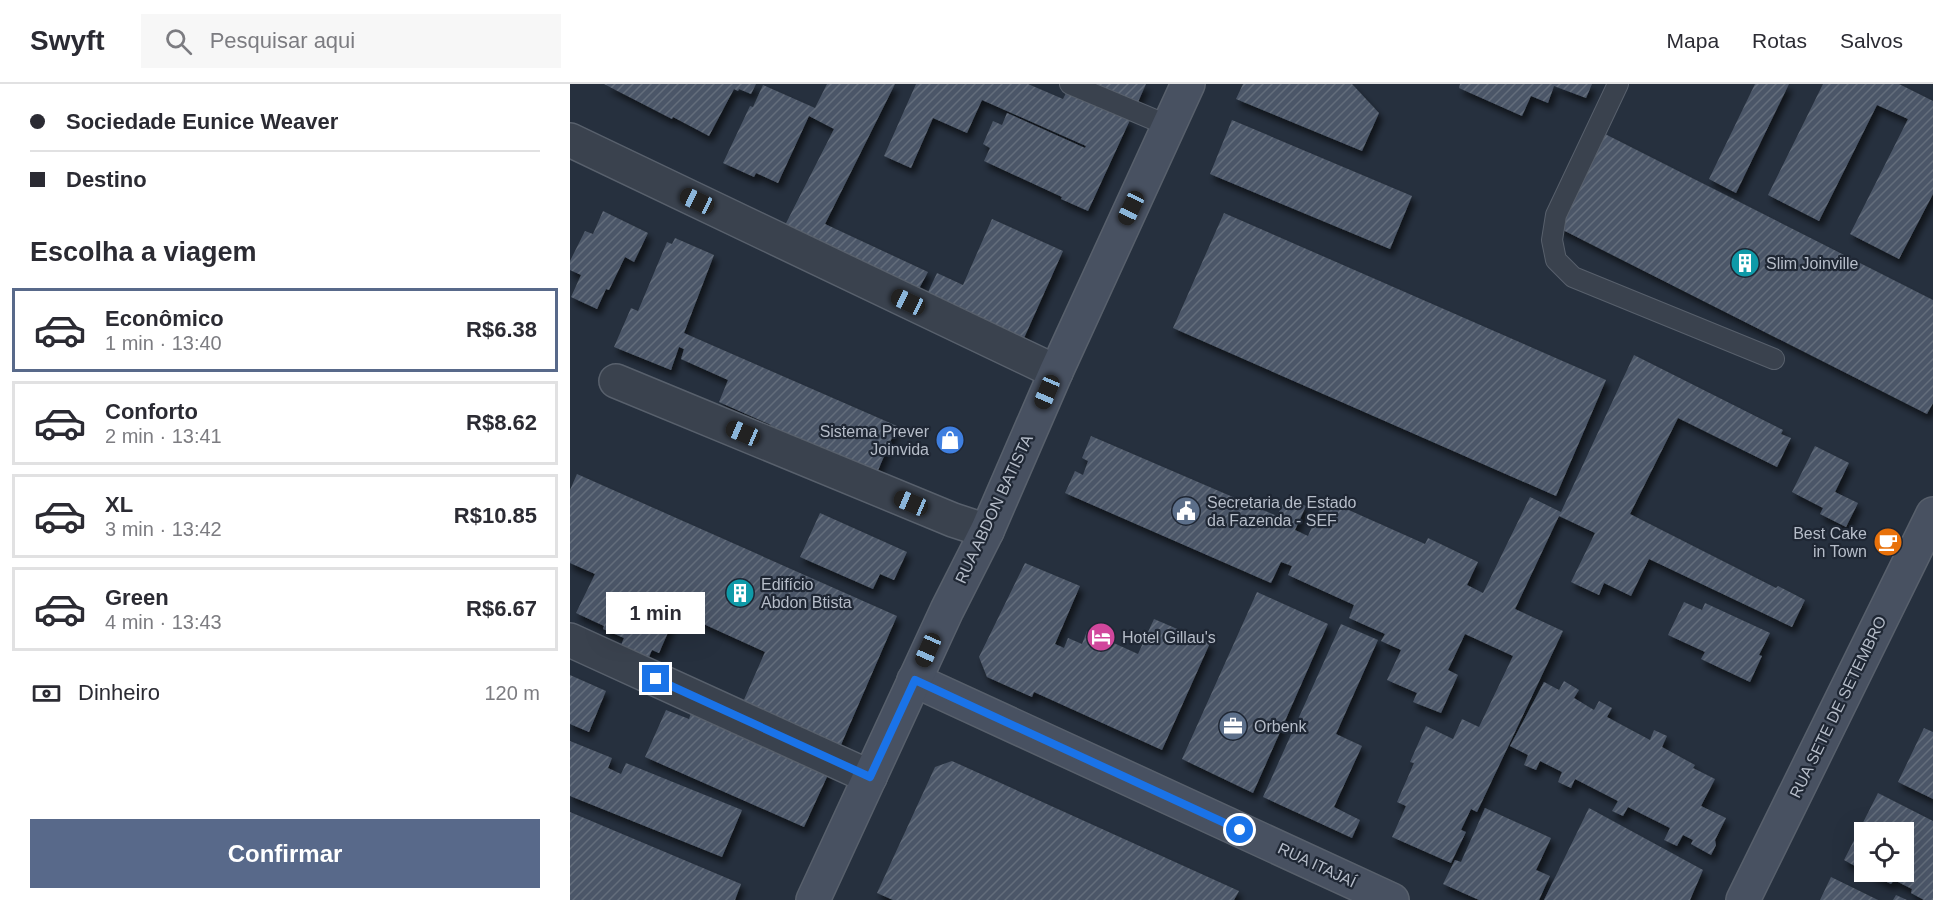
<!DOCTYPE html>
<html lang="pt">
<head>
<meta charset="utf-8">
<style>
  body { margin:0; font-family:Helvetica,sans-serif; background:#f7f7f7; color:#2b2b33; height:100vh; display:flex; flex-direction:column; font-size:22px; white-space:nowrap }
  * { box-sizing:border-box; margin:0 }
  p { font-size:20px; color:#7c7c81 }
  .icon { flex:none; width:33px; height:33px; fill:none; stroke:currentColor; stroke-width:2; stroke-linecap:round; stroke-linejoin:round }
  .map { position:relative; flex:1; overflow:hidden }
  .drawer { display:flex; flex-direction:column; background:#fff; width:570px }
  .drawer>* { flex:none }
  .top-card { display:grid; align-content:center; height:132px; padding:0 30px; background:#fff }
  .controls { position:absolute; left:1284px; top:738px; display:grid; gap:12px }
  .controls a { display:grid; place-items:center; width:60px; height:60px; border-radius:0px; background:#fff; box-shadow:0 6px 24px #0002; font-size:30px }
  .end { position:absolute; width:27px; height:27px; margin:-14px; border:8px solid #1a73e8; background:#fff; box-shadow:0 0 0 3px #fff }
  .from { border-radius:50% }
  .bubble { position:absolute; height:42px; border-radius:0px; background:#fff; box-shadow:0 6px 24px #0002; font-size:20px; font-weight:800; line-height:42px; text-align:center }
  .car { position:absolute; width:18px; height:36px; margin:-18px -9px; border-radius:8px; box-shadow:0 0 4px 2px #0007; background:linear-gradient(#222 24%,#8ab4d8 0 40%,#222 0 76%,#8ab4d8 0 86%,#222 0) }
  .top-card b { display:flex; align-items:center; gap:21px; height:57px; font-size:22px }
  .top-card b+b { border-top:2px solid #e1e1e2 }
  .top-card i { width:15px; height:15px; background:#2b2b33 }
  ul { padding:0; list-style:none }
  li { display:flex; align-items:center; gap:18px; height:84px; margin:0 12px 9px; padding:0 18px; border:3px solid #e1e1e2; border-radius:0px }
  li div { flex:1 }
  li b { display:block; font-size:22px }
  li em { font-style:normal; font-weight:800 }
  li.current { border-color:#58698a }
  li>.icon { width:54px; height:54px; stroke-width:1.5 }
  h2 { padding:0 30px; font-size:27px; line-height:72px }
  .pay { display:flex; align-items:center; gap:15px; height:66px; padding:0 30px; font-size:22px }
  .pay p { margin-inline-start:auto }
  .action { display:flex; gap:12px; margin-top:auto; padding:12px 30px }
  .action a { flex:1; height:69px; border-radius:0px; background:#58698a; color:#fff; font-size:24px; font-weight:800; line-height:69px; text-align:center }
  header { display:flex; align-items:center; gap:36px; box-sizing:border-box; height:84px; padding:0 30px; background:#fff; border-bottom:2px solid #e1e1e2 }
  header strong { font-size:28px }
  nav { display:flex; gap:33px; margin-inline-start:auto; font-size:21px }
  .search { width:420px; height:54px; background:#f7f7f7; display:flex; align-items:center; gap:15px; box-sizing:border-box; padding:0 21px; border-radius:0px; color:#7c7c81; font-size:22px }
  main { display:flex; flex:1; min-height:0 }
  .map>svg:first-child { display:block }
  .building { fill:url(#building-hatch); filter:url(#shadow) }
  .lines { fill:none; stroke-linecap:round; stroke-linejoin:round }
  .lane-casing { stroke:#58606c; stroke-width:22 }
  .street-casing { stroke:#58606c; stroke-width:36 }
  .secondary-casing { stroke:#58606c; stroke-width:36 }
  .lane { stroke:#3a424e; stroke-width:20 }
  .street { stroke:#3a424e; stroke-width:33 }
  .secondary { stroke:#485161; stroke-width:33 }
  .route { stroke:#1a73e8; stroke-width:8 }
  .labels { text-anchor:middle; dominant-baseline:central; stroke-width:4.5; stroke-linejoin:round; paint-order:stroke }
  .poi-label { font-size:16px; fill:#b6bdc9; stroke:#1f2734; text-anchor:start }
  .street-label { font-size:16px; fill:#b6bdc9; stroke:#1f2734 }
</style>
</head>
<body>
<header>
<strong>Swyft</strong>
<div class="search"><svg class="icon" aria-label="search" viewBox="0 0 24 24"><circle cx="10" cy="10" r="6"/><path d="M15 15l6 6"/></svg>Pesquisar aqui</div>
<nav><a>Mapa</a><a>Rotas</a><a>Salvos</a></nav>
</header>
<main>
<section class="drawer">
<div class="top-card">
<b><i class="from"></i>Sociedade Eunice Weaver</b>
<b><i></i>Destino</b>
</div>
<h2>Escolha a viagem</h2>
<ul>
<li class="current"><svg class="icon" aria-label="car" viewBox="0 0 24 24"><path d="M5 17H2v-5l4-1 3-4h7l3 4 3 1v5h-3M9 17h6M6 11h13"/><circle cx="7" cy="17" r="2"/><circle cx="17" cy="17" r="2"/></svg><div><b>Econômico</b><p>1 min · 13:40</p></div><em>R$6.38</em></li>
<li><svg class="icon" aria-label="car" viewBox="0 0 24 24"><path d="M5 17H2v-5l4-1 3-4h7l3 4 3 1v5h-3M9 17h6M6 11h13"/><circle cx="7" cy="17" r="2"/><circle cx="17" cy="17" r="2"/></svg><div><b>Conforto</b><p>2 min · 13:41</p></div><em>R$8.62</em></li>
<li><svg class="icon" aria-label="car" viewBox="0 0 24 24"><path d="M5 17H2v-5l4-1 3-4h7l3 4 3 1v5h-3M9 17h6M6 11h13"/><circle cx="7" cy="17" r="2"/><circle cx="17" cy="17" r="2"/></svg><div><b>XL</b><p>3 min · 13:42</p></div><em>R$10.85</em></li>
<li><svg class="icon" aria-label="car" viewBox="0 0 24 24"><path d="M5 17H2v-5l4-1 3-4h7l3 4 3 1v5h-3M9 17h6M6 11h13"/><circle cx="7" cy="17" r="2"/><circle cx="17" cy="17" r="2"/></svg><div><b>Green</b><p>4 min · 13:43</p></div><em>R$6.67</em></li>
</ul>
<div class="pay"><svg class="icon" aria-label="cash" viewBox="0 0 24 24"><path d="M3 7h18v10H3z"/><circle cx="12" cy="12" r="2"/></svg>Dinheiro<p>120 m</p></div>
<div class="action"><a>Confirmar</a></div>
</section>
<div class="map">
<svg width="1363" height="816" viewBox="0 0 1363 816">
  <defs>
    <pattern id="building-hatch" width="6" height="6" patternUnits="userSpaceOnUse" patternTransform="scale(1.5)"><rect width="6" height="6" fill="#4c5767"/><path d="M-1 1l2-2M0 6l6-6M5 7l2-2" fill="none" stroke="#646d7b"/></pattern>
    <filter id="shadow"><feDropShadow dx="3.5" dy="6" stdDeviation="3" flood-color="#0009"/></filter>
  </defs>
  <rect width="100%" height="100%" fill="#26303e"/>
  <g class="building">
    <path d="M 34,0 L 186,0 L 181,10 L 169,5 L 168,7 L 164,5 L 139,52 L 103,33 L 102,35 Z"/>
    <path d="M 257,0 L 325,0 L 255,140 L 358,188 L 344,214 L 210,151 L 264,45 L 239,32 L 208,99 L 186,89 L 184,93 L 153,79 L 180,22 L 183,23 L 193,1 L 245,24 Z"/>
    <path d="M 346,0 L 458,0 L 493,15 L 496,9 L 560,36 L 518,127 L 491,115 L 492,113 L 414,77 L 420,64 L 413,60 L 423,37 L 432,41 L 437,29 L 515,64 L 516,62 L 412,16 L 397,49 L 363,34 L 341,84 L 314,72 Z"/>
    <path d="M 527,0 L 576,0 L 568,18 Z"/>
    <path d="M 673,0 L 782,0 L 809,29 L 792,67 L 666,15 Z"/>
    <path d="M 890,0 L 1022,0 L 1016,14 L 984,2 L 978,19 L 961,12 L 952,32 L 889,4 Z"/>
    <path d="M 1185,0 L 1219,0 L 1166,109 L 1139,95 Z"/>
    <path d="M 1253,0 L 1329,0 L 1363,17 L 1363,110 L 1329,175 L 1280,150 L 1338,35 L 1307,21 L 1249,137 L 1198,111 Z"/>
    <path d="M 662,36 L 842,112 L 820,165 L 640,90 Z"/>
    <path d="M 1035,50 L 1363,216 L 1363,319 L 1357,330 L 987,143 Z"/>
    <path d="M 33,127 L 78,149 L 64,178 L 55,173 L 39,206 L 36,205 L 27,225 L 1,213 L 11,191 L 0,186 L 0,177 L 15,147 L 23,150 Z"/>
    <path d="M 654,129 L 1036,296 L 986,412 L 603,244 Z"/>
    <path d="M 422,135 L 493,167 L 450,263 L 353,219 L 367,189 L 393,201 Z"/>
    <path d="M 105,154 L 144,171 L 114,249 L 327,342 L 303,398 L 200,343 L 201,341 L 149,318 L 158,296 L 111,275 L 114,265 L 109,263 L 101,286 L 44,263 L 61,224 L 68,227 L 97,158 L 102,160 Z"/>
    <path d="M 1064,271 L 1213,346 L 1211,350 L 1221,354 L 1207,383 L 1108,334 L 1060,430 L 1206,504 L 1208,502 L 1235,516 L 1222,543 L 1079,475 L 1061,512 L 1034,499 L 1029,511 L 1001,498 L 1025,449 L 989,432 L 945,525 L 993,547 L 907,728 L 901,725 L 891,746 L 896,748 L 881,779 L 822,753 L 836,722 L 827,718 L 844,679 L 840,678 L 856,642 L 883,655 L 892,635 L 909,643 L 943,572 L 895,550 L 878,586 L 888,591 L 871,629 L 843,618 L 847,609 L 817,596 L 831,566 L 811,557 L 815,550 L 779,534 L 784,521 L 718,491 L 722,482 L 711,478 L 701,499 L 495,409 L 505,387 L 513,391 L 518,377 L 512,374 L 521,352 L 707,432 L 716,413 L 736,422 L 725,446 L 738,452 L 754,415 L 855,460 L 858,454 L 908,478 L 897,501 L 913,509 L 960,413 L 991,428 Z"/>
    <path d="M 1245,362 L 1279,379 L 1265,408 L 1288,419 L 1276,443 L 1250,430 L 1253,424 L 1222,408 Z"/>
    <path d="M 7,390 L 327,532 L 267,670 L 169,627 L 195,568 L 107,528 L 89,569 L 82,566 L 79,573 L 51,561 L 54,554 L 33,545 L 34,542 L 6,529 L 25,490 L 0,479 L 0,406 Z"/>
    <path d="M 250,429 L 337,468 L 324,496 L 310,490 L 303,505 L 230,473 Z"/>
    <path d="M 455,479 L 510,502 L 485,560 L 494,564 L 498,554 L 512,560 L 517,547 L 568,570 L 584,535 L 640,559 L 592,666 L 464,608 L 462,613 L 417,593 L 409,573 Z"/>
    <path d="M 687,508 L 758,540 L 683,709 L 612,675 Z"/>
    <path d="M 1114,518 L 1132,526 L 1135,519 L 1200,549 L 1189,571 L 1192,572 L 1180,598 L 1131,575 L 1135,568 L 1098,551 Z"/>
    <path d="M 771,540 L 808,556 L 766,650 L 792,662 L 764,723 L 790,736 L 782,754 L 693,713 Z"/>
    <path d="M 0,591 L 36,607 L 19,648 L 0,640 Z"/>
    <path d="M 994,597 L 1009,606 L 1004,614 L 1024,626 L 1029,617 L 1042,624 L 1037,633 L 1080,656 L 1084,646 L 1097,652 L 1092,663 L 1125,681 L 1123,684 L 1145,695 L 1131,722 L 1156,734 L 1145,756 L 1146,761 L 1141,771 L 1121,760 L 1123,756 L 1113,751 L 1107,762 L 1094,756 L 1100,744 L 1058,723 L 1053,732 L 1042,727 L 1048,717 L 1005,695 L 1001,704 L 988,698 L 992,688 L 970,677 L 966,686 L 954,681 L 958,671 L 940,662 L 974,598 L 989,606 Z"/>
    <path d="M 124,620 L 262,682 L 234,743 L 75,673 L 96,626 L 119,635 Z"/>
    <path d="M 1354,644 L 1363,648 L 1363,715 L 1328,698 Z"/>
    <path d="M 0,657 L 42,674 L 38,684 L 51,690 L 56,679 L 172,726 L 152,773 L 0,712 Z"/>
    <path d="M 382,677 L 669,807 L 664,816 L 323,816 L 307,809 L 365,683 Z"/>
    <path d="M 1308,709 L 1363,737 L 1363,816 L 1354,816 L 1341,809 L 1342,805 L 1324,796 L 1321,800 L 1296,788 L 1334,788 L 1334,748 L 1294,748 L 1294,787 L 1274,776 Z"/>
    <path d="M 915,724 L 981,754 L 966,786 L 980,792 L 969,816 L 909,816 L 873,800 L 885,776 L 891,778 Z"/>
    <path d="M 1019,724 L 1133,786 L 1120,816 L 974,816 Z"/>
    <path d="M 0,728 L 171,800 L 165,816 L 0,816 Z"/>
    <path d="M 1261,793 L 1308,816 L 1250,816 Z"/>
    <path d="M 1326,811 L 1337,816 L 1323,816 Z"/>
  </g>
  <g class="lines">
    <g class="lane-casing">
      <g id="lane">
        <path d="M 500,0 L 599,42"/>
        <path d="M 1048,0 L 986,131 L 982,156 L 986,176 L 1003,193 L 1204,275"/>
      </g>
    </g>
    <g class="street-casing">
      <g id="street">
        <path d="M 0,56 L 486,288"/>
        <path d="M 46,297 L 383,436 L 417,447"/>
        <path d="M 0,556 L 300,693"/>
      </g>
    </g>
    <g class="secondary-casing">
      <g id="secondary">
        <path d="M 344,596 L 822,816"/>
        <path d="M 243,816 L 377,526 L 417,447 L 486,288 L 618,0"/>
        <path d="M 1173,816 L 1363,430"/>
      </g>
    </g>
    <use href="#lane" class="lane"/>
    <use href="#street" class="street"/>
    <use href="#secondary" class="secondary"/>
  </g>
  <g class="lines">
    <path class="route" d="M 86,595 L 300,693 L 345,596 L 670,746"/>
  </g>
  <defs>
    <g id="building-disc" transform="scale(1.5)"><circle r="9.5" fill="#0f9aa8" stroke="#1f2734"/><path d="M-4-6H4V6H1V3H-1V6H-4ZM-2.5-4.3h1.7v1.8h-1.7ZM.8-4.3h1.7v1.8H.8ZM-2.5-1h1.7V.8h-1.7ZM.8-1h1.7V.8H.8Z" fill="#fff"/></g>
    <g id="shop-disc" transform="scale(1.5)"><circle r="9.5" fill="#3f7fe0" stroke="#1f2734"/><path d="M-5-2.5h2.3a2.7 3.5 0 0 1 5.4 0H5L5.5 6h-11ZM-1.5-2.5h3a1.5 2.3 0 0 0-3 0Z" fill="#fff"/></g>
    <g id="civic-disc" transform="scale(1.5)"><circle r="9.5" fill="#5c6f8a" stroke="#1f2734"/><path d="M-.6-6.5H3V-4.5H.6V-3L4-1V1h2V6H-6V1h2V-1L-.6-3ZM-1.2 2.5V6h2.4V2.5Z" fill="#fff"/></g>
    <g id="cafe-disc" transform="scale(1.5)"><circle r="9.5" fill="#e8710a" stroke="#1f2734"/><path d="M-5.5-4.5H6V0H3Q3 3.5 0 3.5H-2.5Q-5.5 3.5-5.5 0ZM3-3.2v2h1.7v-2ZM-6 4.5H4V6H-6Z" fill="#fff"/></g>
    <g id="hotel-disc" transform="scale(1.5)"><circle r="9.5" fill="#d1479c" stroke="#1f2734"/><path d="M-6-4.5h1.5V1H6V5H4.5V3h-9V5H-6ZM-4 0a1.8 1.8 0 1 1 3.6 0ZM.5 0V-2.5h3Q6-2.5 6 0Z" fill="#fff"/></g>
    <g id="office-disc" transform="scale(1.5)"><circle r="9.5" fill="#5c6f8a" stroke="#1f2734"/><path d="M-6-3h4V-5.5h4V-3h4V5H-6ZM-1-4.5V-3h2v-1.5ZM-6 0V1H6V0Z" fill="#fff"/></g>
  </defs>
  <g fill-rule="evenodd">
    <use href="#building-disc" x="1175" y="179"/>
    <use href="#shop-disc" x="380" y="356"/>
    <use href="#civic-disc" x="616" y="427"/>
    <use href="#cafe-disc" x="1318" y="458"/>
    <use href="#building-disc" x="170" y="509"/>
    <use href="#hotel-disc" x="531" y="553"/>
    <use href="#office-disc" x="663" y="642"/>
  </g>
  <g class="labels">
    <g class="poi-label">
      <text x="1196" y="179">Slim Joinville</text>
      <text x="359" y="347" text-anchor="end">Sistema Prever<tspan x="359" dy="18">Joinvida</tspan></text>
      <text x="637" y="418">Secretaria de Estado<tspan x="637" dy="18">da Fazenda - SEF</tspan></text>
      <text x="1297" y="449" text-anchor="end">Best Cake<tspan x="1297" dy="18">in Town</tspan></text>
      <text x="191" y="500">Edifício<tspan x="191" dy="18">Abdon Btista</tspan></text>
      <text x="552" y="553">Hotel Gillau's</text>
      <text x="684" y="642">Orbenk</text>
    </g>
    <g class="street-label">
      <text transform="translate(424 425) rotate(-65)">RUA ABDON BATISTA</text>
      <text transform="translate(1268 623) rotate(-64)">RUA SETE DE SETEMBRO</text>
      <text transform="translate(747 781) rotate(25)">RUA ITAJAÍ</text>
    </g>
  </g>
</svg>
<div class="controls">
<a><svg class="icon" aria-label="locate" viewBox="0 0 24 24"><circle cx="12" cy="12" r="6"/><path d="M12 2v4M12 18v4M2 12h4M18 12h4"/></svg></a>
</div>
<i class="end from" style="left:670px;top:746px"></i>
<i class="end" style="left:86px;top:595px"></i>
<div class="bubble" style="left:36px;top:508px;width:99px">1 min</div>
<i class="car" style="left:127px;top:117px;rotate:295deg"></i>
<i class="car" style="left:561px;top:124px;rotate:205deg"></i>
<i class="car" style="left:338px;top:218px;rotate:295deg"></i>
<i class="car" style="left:477px;top:308px;rotate:203deg"></i>
<i class="car" style="left:173px;top:349px;rotate:293deg"></i>
<i class="car" style="left:341px;top:419px;rotate:293deg"></i>
<i class="car" style="left:358px;top:566px;rotate:204deg"></i>
</div>
</main>
</body>
</html>
